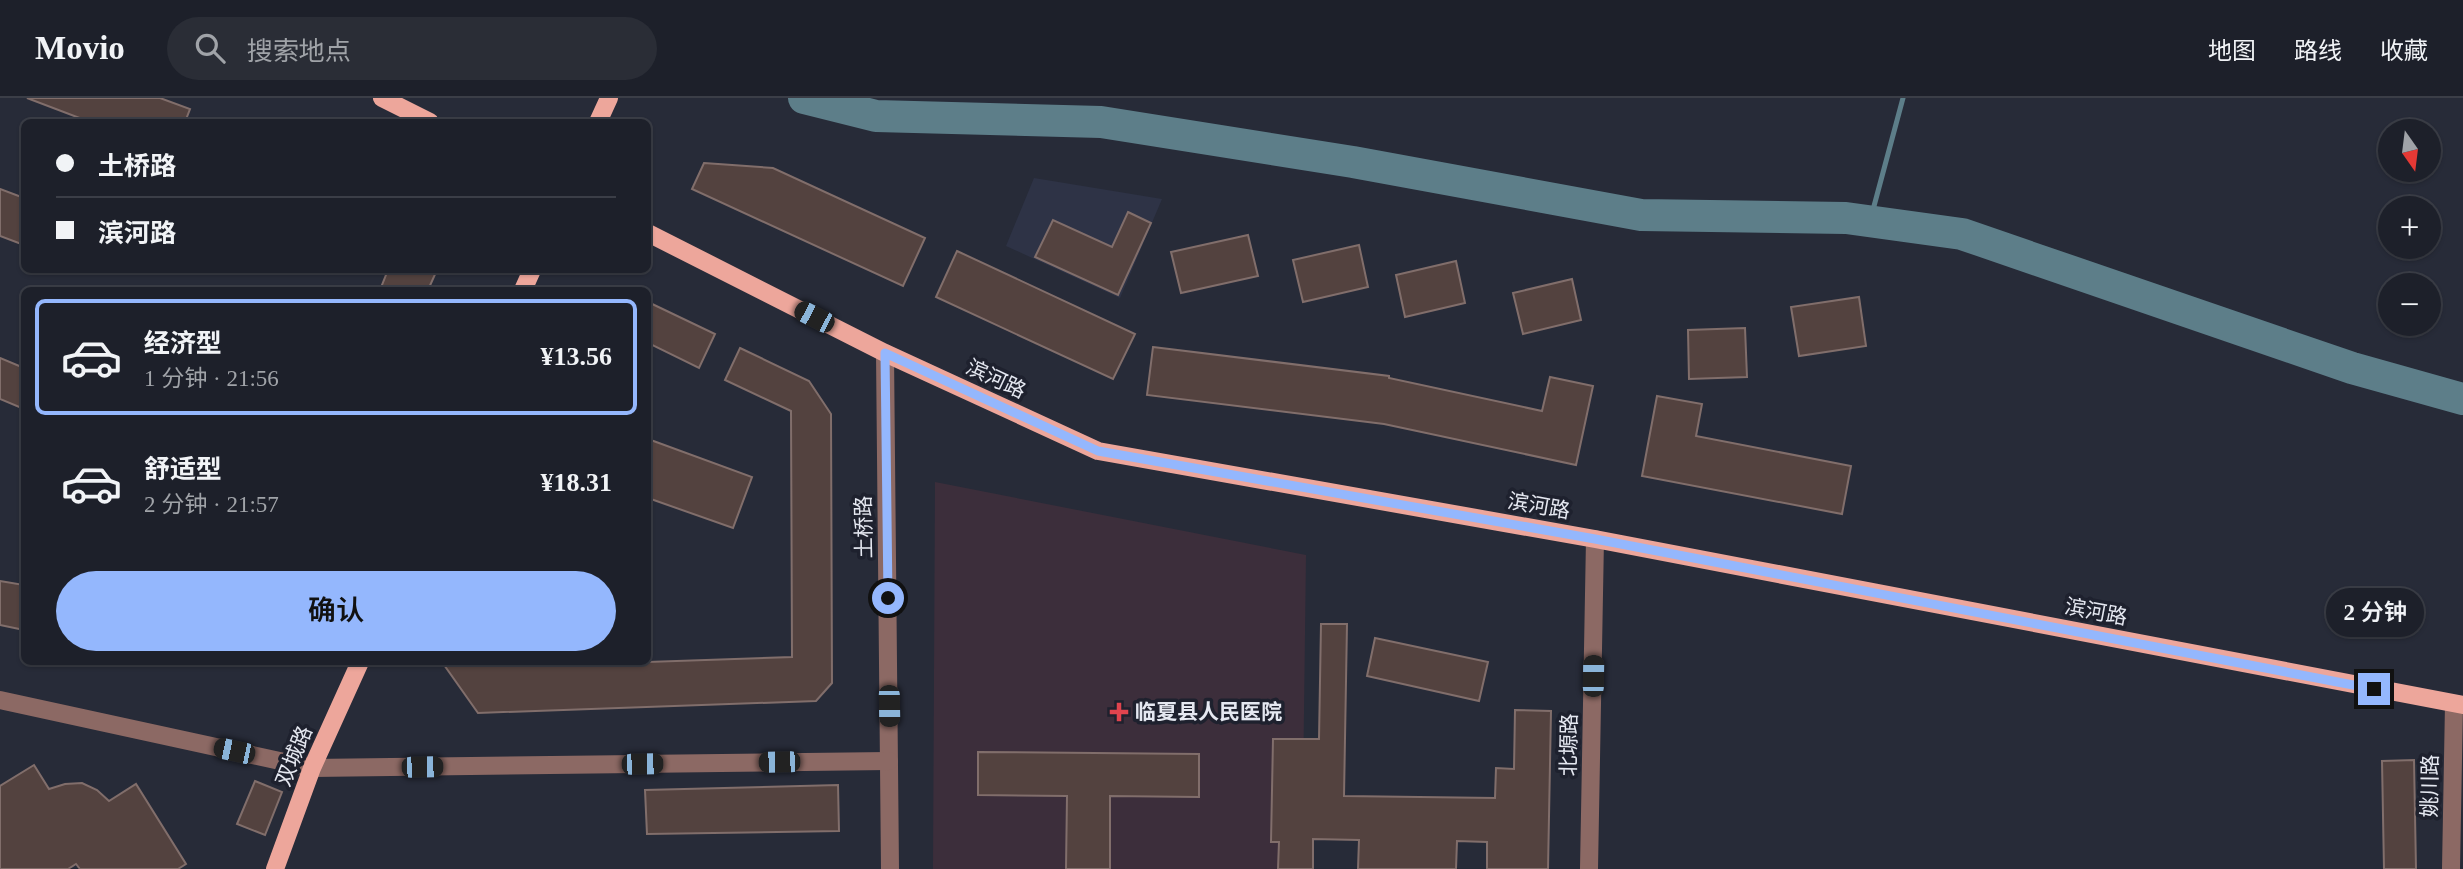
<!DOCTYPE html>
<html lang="zh">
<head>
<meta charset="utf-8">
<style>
  body { margin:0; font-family:"Times New Roman","Noto Sans SC",serif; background:#2a2d36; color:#f1f3f6; height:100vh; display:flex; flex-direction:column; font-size:26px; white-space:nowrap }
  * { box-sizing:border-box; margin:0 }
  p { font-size:23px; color:#a0a3a8 }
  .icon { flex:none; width:38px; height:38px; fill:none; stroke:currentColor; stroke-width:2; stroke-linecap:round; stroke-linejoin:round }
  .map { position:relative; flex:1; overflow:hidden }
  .drawer { position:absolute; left:21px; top:189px; width:630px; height:378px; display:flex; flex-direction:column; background:#1d202a; border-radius:10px; box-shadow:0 2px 5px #0004,0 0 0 2px #3b3e47 }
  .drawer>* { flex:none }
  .top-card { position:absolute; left:21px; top:21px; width:630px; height:154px; border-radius:10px; box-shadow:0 2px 5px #0004,0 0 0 2px #3b3e47; display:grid; align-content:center; height:154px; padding:0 35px; background:#1d202a }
  .needle { width:46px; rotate:166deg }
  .buttons { position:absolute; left:2378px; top:21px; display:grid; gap:14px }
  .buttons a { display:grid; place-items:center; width:63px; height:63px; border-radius:50%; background:#1d202a; box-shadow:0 2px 5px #0004,0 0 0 2px #3b3e47; font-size:35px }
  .end { position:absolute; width:32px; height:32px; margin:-16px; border:9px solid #94b7fd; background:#111; box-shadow:0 0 0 4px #111 }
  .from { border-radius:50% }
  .bubble { position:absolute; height:49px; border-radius:24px; background:#1d202a; box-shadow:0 2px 5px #0004,0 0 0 2px #3b3e47; font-size:23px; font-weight:600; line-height:49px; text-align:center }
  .car { position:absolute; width:21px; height:42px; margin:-21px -10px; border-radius:9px; box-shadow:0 0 5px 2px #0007; background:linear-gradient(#222 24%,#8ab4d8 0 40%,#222 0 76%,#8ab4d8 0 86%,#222 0) }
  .top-card b { display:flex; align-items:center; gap:24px; height:66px; font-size:26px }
  .top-card b+b { border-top:2px solid #3b3e47 }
  .top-card i { width:18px; height:18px; background:#f1f3f6 }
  ul { padding:12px 0 0; list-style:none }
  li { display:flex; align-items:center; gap:21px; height:116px; margin:0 14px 10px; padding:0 21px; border:4px solid transparent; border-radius:10px }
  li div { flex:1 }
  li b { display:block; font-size:26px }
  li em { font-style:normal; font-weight:600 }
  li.active { border-color:#94b7fd }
  li>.icon { width:63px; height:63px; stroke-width:1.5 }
  .cta { display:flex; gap:14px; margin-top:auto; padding:14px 35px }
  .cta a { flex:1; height:80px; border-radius:42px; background:#94b7fd; color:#111; font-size:28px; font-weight:600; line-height:80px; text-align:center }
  header { display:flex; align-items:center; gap:42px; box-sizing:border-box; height:98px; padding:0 35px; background:#1d202a; border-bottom:2px solid #3b3e47 }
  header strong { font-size:33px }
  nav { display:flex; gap:38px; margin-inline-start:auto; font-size:24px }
  .search { width:490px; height:63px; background:#2a2d36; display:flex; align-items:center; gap:18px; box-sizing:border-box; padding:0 24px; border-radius:38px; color:#a0a3a8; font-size:26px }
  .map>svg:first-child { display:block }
  .built { fill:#2e3346 }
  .medical { fill:#3c2e3b }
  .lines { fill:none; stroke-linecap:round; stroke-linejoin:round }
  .stream { stroke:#5d7e89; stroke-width:5 }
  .river { stroke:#5d7e89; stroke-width:32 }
  .building { fill:#53423f; stroke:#816e6b; stroke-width:2 }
  .minor { stroke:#8c6964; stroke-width:18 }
  .major { stroke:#eda69b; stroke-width:18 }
  .route { stroke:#94b7fd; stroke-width:9 }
  .health-dot { fill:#e0444e; stroke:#1e212e; stroke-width:2.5 }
  .labels { text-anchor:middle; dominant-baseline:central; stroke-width:7; stroke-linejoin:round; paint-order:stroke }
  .street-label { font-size:21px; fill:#e5e8f1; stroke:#1e212e }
  .poi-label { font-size:21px; font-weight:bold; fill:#e5e8f1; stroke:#1e212e; text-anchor:start }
</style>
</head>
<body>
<header>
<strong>Movio</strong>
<div class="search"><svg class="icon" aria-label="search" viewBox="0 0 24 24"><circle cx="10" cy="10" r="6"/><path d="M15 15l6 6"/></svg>搜索地点</div>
<nav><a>地图</a><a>路线</a><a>收藏</a></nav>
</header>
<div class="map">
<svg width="2463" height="771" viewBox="0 0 2463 771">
  <rect width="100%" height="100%" fill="#272b38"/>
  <path class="built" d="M 1034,80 L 1162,101 L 1120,200 L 1006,148 Z"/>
  <path class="medical" d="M 935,384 L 1306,457 L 1302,771 L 933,771 Z"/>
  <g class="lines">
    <path class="stream" d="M 1870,123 L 1903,0"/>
    <path class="river" d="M 804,0 L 876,18 L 1101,24 L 1353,64 L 1641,117 L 1846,120 L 1962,136 L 2352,270 L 2463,301"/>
  </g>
  <g class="building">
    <path d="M 27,0 L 160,0 L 190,11 L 185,24 L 90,24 Z"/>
    <path d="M 704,65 L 773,70 L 925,140 L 903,188 L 692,91 Z"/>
    <path d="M 0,91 L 24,100 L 24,147 L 0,138 Z"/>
    <path d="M 1128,114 L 1151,125 L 1118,197 L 1035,159 L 1053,122 L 1112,149 Z"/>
    <path d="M 1248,137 L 1258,178 L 1181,195 L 1171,154 Z"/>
    <path d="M 1359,147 L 1368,189 L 1303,204 L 1293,162 Z"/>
    <path d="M 957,153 L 1135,236 L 1113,281 L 936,199 Z"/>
    <path d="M 1456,163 L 1465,205 L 1405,219 L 1396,177 Z"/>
    <path d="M 388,172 L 437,172 L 428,192 L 380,192 Z"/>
    <path d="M 1572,181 L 1581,222 L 1523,236 L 1513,195 Z"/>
    <path d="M 1859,199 L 1866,248 L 1799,258 L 1791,209 Z"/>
    <path d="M 648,204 L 715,236 L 699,270 L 648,245 Z"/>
    <path d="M 1745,230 L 1747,279 L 1689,281 L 1688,232 Z"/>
    <path d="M 1153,249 L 1389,278 L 1389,280 L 1542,313 L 1550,279 L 1593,288 L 1576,367 L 1384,326 L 1147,297 Z"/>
    <path d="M 740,250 L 809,283 L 831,316 L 832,585 L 816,603 L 478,615 L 442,564 L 560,564 L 560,567 L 792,559 L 791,313 L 725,282 Z"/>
    <path d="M 0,260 L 24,270 L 24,311 L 0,301 Z"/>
    <path d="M 1657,298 L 1702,306 L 1696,338 L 1851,368 L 1842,416 L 1642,378 Z"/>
    <path d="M 648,341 L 752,379 L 733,430 L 648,400 Z"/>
    <path d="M 0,483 L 24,487 L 24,532 L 0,527 Z"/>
    <path d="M 1321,526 L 1347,526 L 1344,698 L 1495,700 L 1496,670 L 1514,671 L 1515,612 L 1551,613 L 1548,771 L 1487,771 L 1487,744 L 1457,743 L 1456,771 L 1358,771 L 1359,742 L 1313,741 L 1313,771 L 1278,771 L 1279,744 L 1271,744 L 1273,641 L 1319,641 Z"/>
    <path d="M 1375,540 L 1488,564 L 1479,603 L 1367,578 Z"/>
    <path d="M 978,654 L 1199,656 L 1199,699 L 1110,698 L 1110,771 L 1066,771 L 1067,698 L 978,697 Z"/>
    <path d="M 2414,662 L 2416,771 L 2384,771 L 2382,663 Z"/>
    <path d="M 34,667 L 49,691 L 65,686 L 82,685 L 97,692 L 109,703 L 136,686 L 186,766 L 178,771 L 80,771 L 76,766 L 68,771 L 0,771 L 0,688 Z"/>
    <path d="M 255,683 L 282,694 L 265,737 L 237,726 Z"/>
    <path d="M 838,687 L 839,733 L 647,736 L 645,692 Z"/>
  </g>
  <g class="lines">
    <g class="minor">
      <path d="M 885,255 L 890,771"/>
      <path d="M 0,602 L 312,670 L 889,663"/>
      <path d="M 1589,771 L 1595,441"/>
      <path d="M 2451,771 L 2454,606"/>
    </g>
    <g class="major">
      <path d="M 382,0 L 430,24"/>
      <path d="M 598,24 L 609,0"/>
      <path d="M 648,135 L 885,255 L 1098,353 L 1595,441 L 2463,607"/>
      <path d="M 523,192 L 532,172"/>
      <path d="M 275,771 L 312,670 L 360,564"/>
    </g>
  </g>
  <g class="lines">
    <path class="route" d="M 888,500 L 885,255 L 1098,353 L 1595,441 L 2374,591"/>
  </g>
  <path class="health-dot" d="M1115.5 603.5h7v7h7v7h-7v7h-7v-7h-7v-7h7z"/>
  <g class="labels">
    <g class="street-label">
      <text transform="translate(996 281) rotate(25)">滨河路</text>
      <text transform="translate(1539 408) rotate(10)">滨河路</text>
      <text transform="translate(864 429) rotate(-91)">土桥路</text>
      <text transform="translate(2096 514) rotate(11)">滨河路</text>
      <text transform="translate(1569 647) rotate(-89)">北塬路</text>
      <text transform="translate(294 658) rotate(-68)">双城路</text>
      <text transform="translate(2430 688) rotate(-89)">姚川路</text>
    </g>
    <g class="poi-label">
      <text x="1135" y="614">临夏县人民医院</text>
    </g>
  </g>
</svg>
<div class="buttons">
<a><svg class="needle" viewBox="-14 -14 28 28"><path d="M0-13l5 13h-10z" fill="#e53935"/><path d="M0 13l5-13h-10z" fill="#a0a3a8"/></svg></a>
<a>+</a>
<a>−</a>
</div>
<i class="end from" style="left:888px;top:500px"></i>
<i class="end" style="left:2374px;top:591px"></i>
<div class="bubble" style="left:2326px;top:490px;width:98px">2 分钟</div>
<i class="car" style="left:814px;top:219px;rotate:297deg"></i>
<i class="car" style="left:1593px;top:578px;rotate:1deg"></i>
<i class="car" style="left:889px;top:608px;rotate:179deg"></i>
<i class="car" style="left:234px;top:653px;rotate:282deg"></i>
<i class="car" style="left:779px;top:664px;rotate:269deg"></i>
<i class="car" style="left:642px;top:666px;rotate:89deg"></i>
<i class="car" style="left:422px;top:669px;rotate:89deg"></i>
<div class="top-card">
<b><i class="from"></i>土桥路</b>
<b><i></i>滨河路</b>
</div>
<section class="drawer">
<ul>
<li class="active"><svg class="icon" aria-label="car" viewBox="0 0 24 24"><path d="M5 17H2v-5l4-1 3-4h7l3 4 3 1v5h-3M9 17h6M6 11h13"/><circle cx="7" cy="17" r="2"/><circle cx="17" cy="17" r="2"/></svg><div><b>经济型</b><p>1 分钟 · 21:56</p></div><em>¥13.56</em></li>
<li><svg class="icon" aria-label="car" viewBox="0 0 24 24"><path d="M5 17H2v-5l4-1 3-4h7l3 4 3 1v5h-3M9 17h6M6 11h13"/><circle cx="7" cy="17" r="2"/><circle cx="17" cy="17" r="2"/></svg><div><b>舒适型</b><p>2 分钟 · 21:57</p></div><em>¥18.31</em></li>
</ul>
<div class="cta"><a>确认</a></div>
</section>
</div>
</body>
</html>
